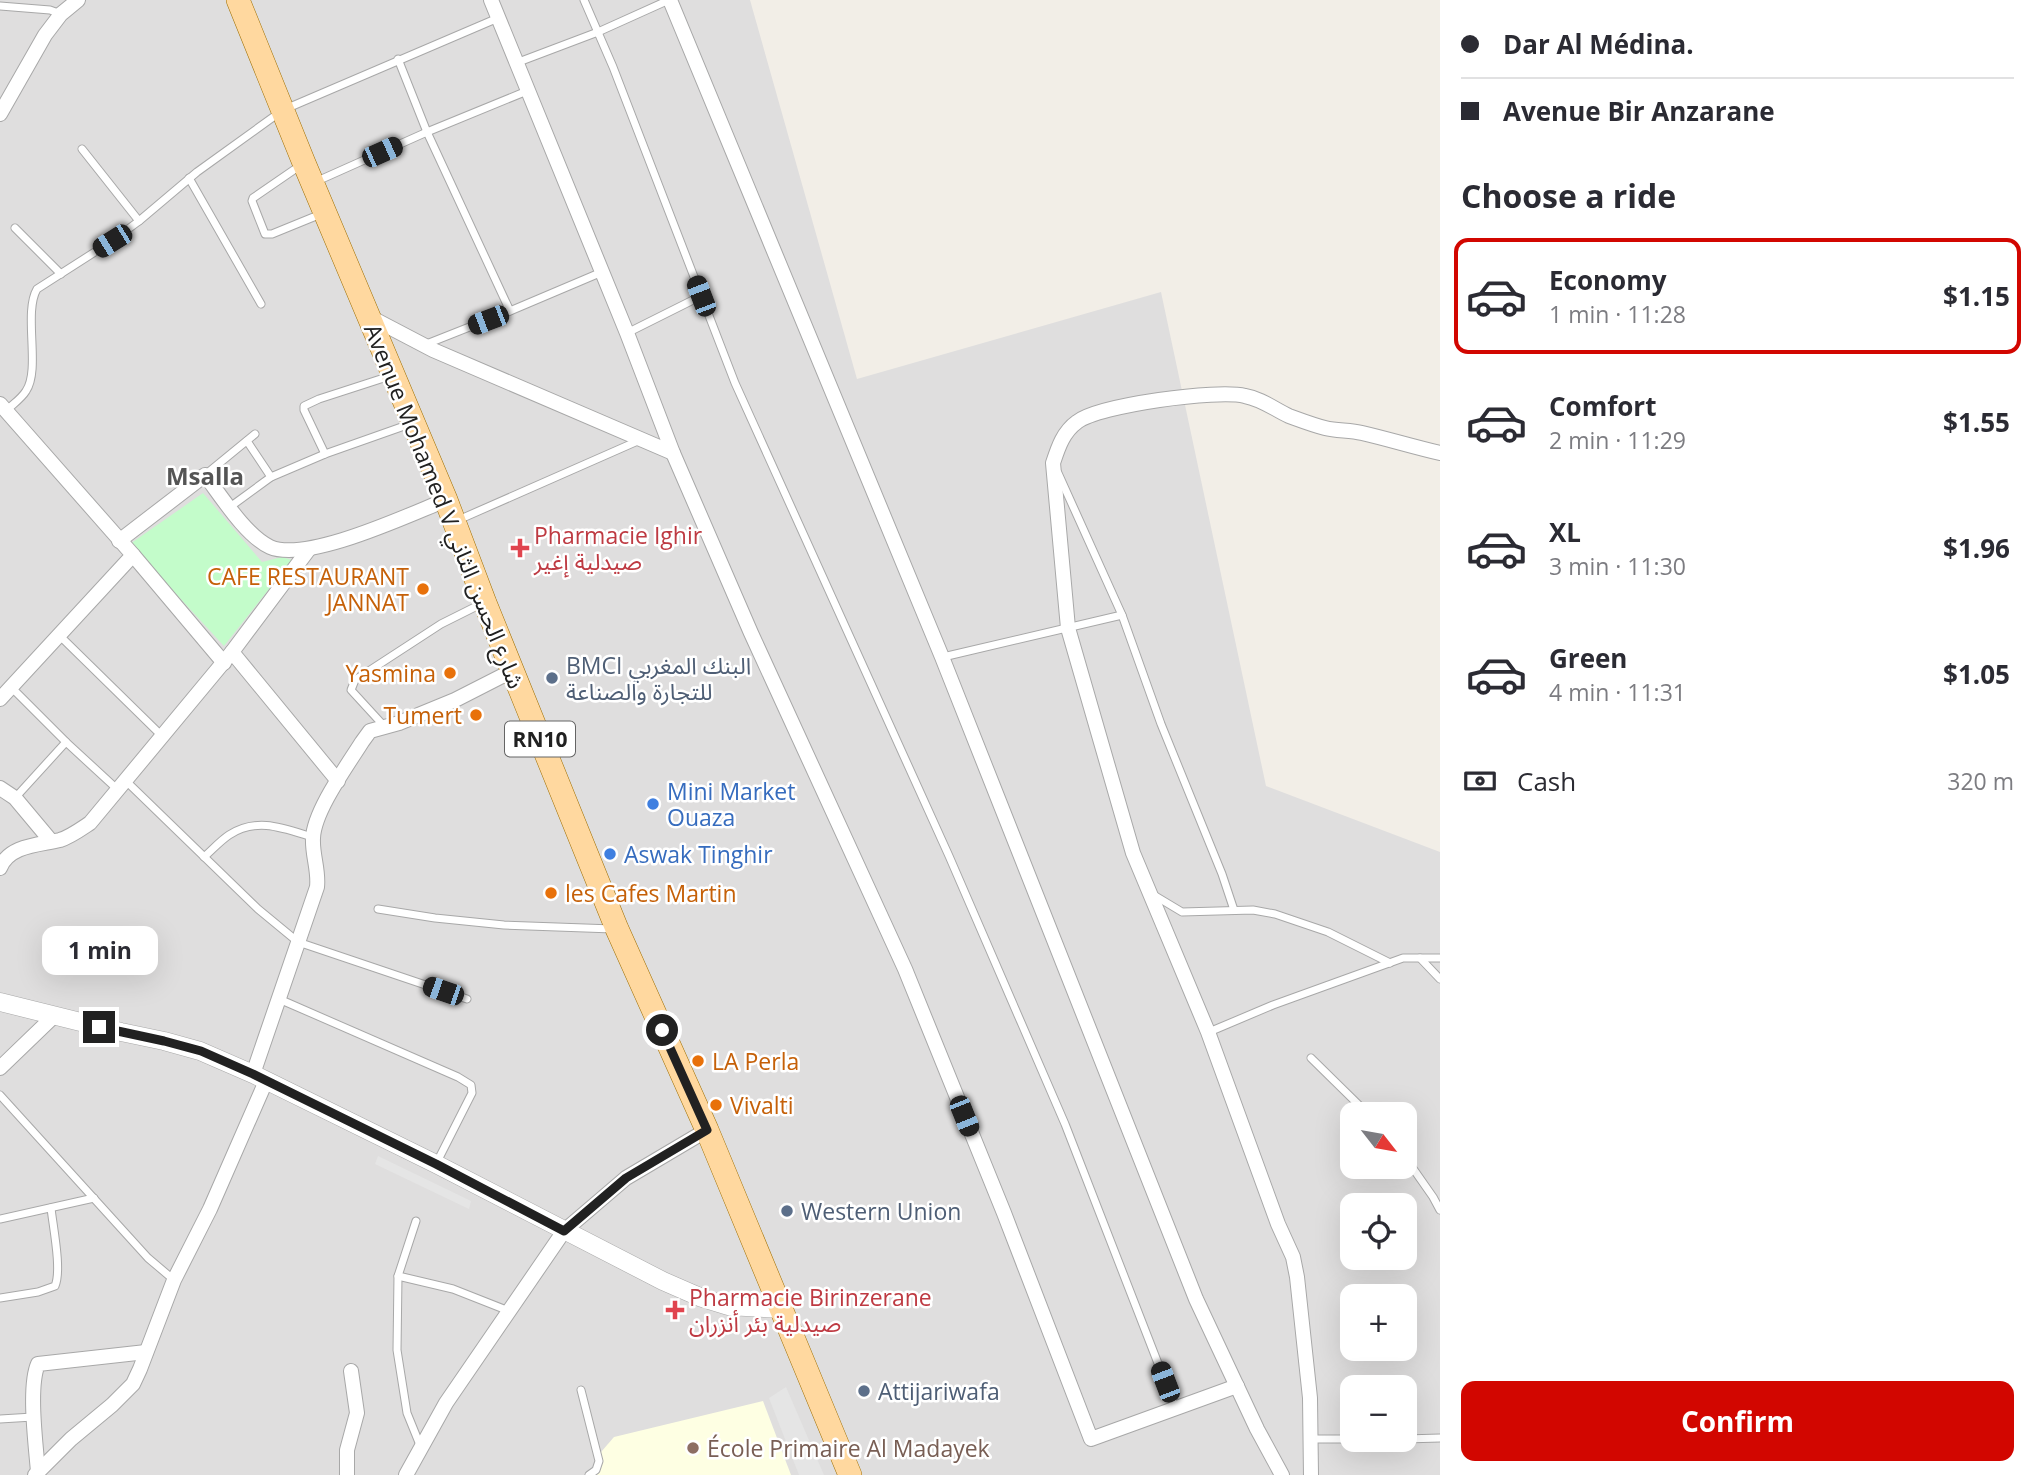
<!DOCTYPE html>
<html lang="en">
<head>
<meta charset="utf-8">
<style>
  body { margin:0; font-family:"Open Sans","Noto Sans Arabic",sans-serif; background:#f2f2f3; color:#2b2b33; height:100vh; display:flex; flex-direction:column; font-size:26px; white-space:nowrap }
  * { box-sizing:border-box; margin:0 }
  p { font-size:23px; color:#7c7c81 }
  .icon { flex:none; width:38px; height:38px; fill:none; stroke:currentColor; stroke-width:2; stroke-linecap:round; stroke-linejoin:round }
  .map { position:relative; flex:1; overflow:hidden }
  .side { display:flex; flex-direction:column; background:#fff; width:595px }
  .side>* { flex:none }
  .top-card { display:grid; align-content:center; height:154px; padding:0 21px; background:#fff }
  .needle { width:46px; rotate:121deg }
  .tools { position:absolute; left:1340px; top:1102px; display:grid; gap:14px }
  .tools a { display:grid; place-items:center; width:77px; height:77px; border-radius:14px; background:#fff; box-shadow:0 7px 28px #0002; font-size:35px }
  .end { position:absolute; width:32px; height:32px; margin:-16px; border:9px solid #212121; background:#fff; box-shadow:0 0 0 4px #fff }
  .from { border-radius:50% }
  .bubble { position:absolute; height:49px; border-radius:14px; background:#fff; box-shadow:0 7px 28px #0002; font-size:23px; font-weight:700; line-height:49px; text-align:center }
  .car { position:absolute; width:21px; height:42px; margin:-21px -10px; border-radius:9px; box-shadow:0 0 5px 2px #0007; background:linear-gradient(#222 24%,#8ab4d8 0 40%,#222 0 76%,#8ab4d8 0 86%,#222 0) }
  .top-card b { display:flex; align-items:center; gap:24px; height:66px; font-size:26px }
  .top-card b+b { border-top:2px solid #e1e1e2 }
  .top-card i { width:18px; height:18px; background:#2b2b33 }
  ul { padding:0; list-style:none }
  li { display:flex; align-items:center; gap:21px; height:116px; margin:0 14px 10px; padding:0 7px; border:4px solid transparent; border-radius:14px }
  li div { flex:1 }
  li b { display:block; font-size:26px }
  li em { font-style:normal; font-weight:700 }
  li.current { border-color:#d20600 }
  li>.icon { width:63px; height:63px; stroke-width:1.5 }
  h2 { padding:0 21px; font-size:32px; line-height:84px }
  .pay { display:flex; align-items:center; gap:18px; height:77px; padding:0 21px; font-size:26px }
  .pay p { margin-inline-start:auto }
  .primary-button { display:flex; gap:14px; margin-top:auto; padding:14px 21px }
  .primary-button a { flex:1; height:80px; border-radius:14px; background:#d20600; color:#fff; font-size:28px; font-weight:700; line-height:80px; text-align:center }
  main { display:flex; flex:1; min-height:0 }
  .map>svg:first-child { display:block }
  .residential { fill:#dfdede; fill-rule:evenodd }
  .education { fill:#feffe3 }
  .park { fill:#c3fcca }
  .parking { fill:#e5e5e5 }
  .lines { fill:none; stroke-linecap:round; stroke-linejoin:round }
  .service-casing { stroke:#a8a8a8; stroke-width:9 }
  .minor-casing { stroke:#a8a8a8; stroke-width:16 }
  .tertiary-casing { stroke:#a8a8a8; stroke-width:19 }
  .primary-casing { stroke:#9e6e00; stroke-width:24 }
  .service { stroke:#fff; stroke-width:7 }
  .minor { stroke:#fff; stroke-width:14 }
  .tertiary { stroke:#fff; stroke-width:18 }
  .primary { stroke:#ffd89f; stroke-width:23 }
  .route { stroke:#212121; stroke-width:9 }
  .health-dot { fill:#e0444e; stroke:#fff; stroke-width:2.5 }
  .food-dot { fill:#e8710a; stroke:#fff; stroke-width:2.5 }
  .service-dot { fill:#5c6f8a; stroke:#fff; stroke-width:2.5 }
  .shop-dot { fill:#3f7fe0; stroke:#fff; stroke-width:2.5 }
  .education-dot { fill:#8d6e63; stroke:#fff; stroke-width:2.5 }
  .labels { text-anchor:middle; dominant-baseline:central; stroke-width:5; stroke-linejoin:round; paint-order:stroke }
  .shield { fill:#fff; stroke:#646464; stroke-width:2 }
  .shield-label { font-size:21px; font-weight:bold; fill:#212121 }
  .street-label { font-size:23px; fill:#212121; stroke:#fff }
  .health-label { font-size:23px; fill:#be3a42; stroke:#fff; text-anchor:start }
  .food-label { font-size:23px; fill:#c56008; stroke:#fff; text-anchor:end }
  .service-label { font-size:23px; fill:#4e5e75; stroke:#fff; text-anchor:start }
  .shop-label { font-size:23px; fill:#366cbe; stroke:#fff; text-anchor:start }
  .education-label { font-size:23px; fill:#785e54; stroke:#fff; text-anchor:start }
  .neighbourhood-label { font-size:24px; font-weight:bold; fill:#545454; stroke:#fff }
</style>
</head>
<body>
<main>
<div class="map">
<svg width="1440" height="1475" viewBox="0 0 1440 1475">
  <rect width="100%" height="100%" fill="#f2eee7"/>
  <path class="residential" d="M 0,0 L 750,0 L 857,379 L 1161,292 L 1266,786 L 1440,852 L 1440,1475 L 0,1475 ZM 1353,1115 L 1405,1115 L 1405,1167 L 1353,1167 ZM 1353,1206 L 1405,1206 L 1405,1258 L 1353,1258 ZM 1353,1297 L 1405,1297 L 1405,1349 L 1353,1349 ZM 1353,1388 L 1405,1388 L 1405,1440 L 1353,1440 Z"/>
  <path class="education" d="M 763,1401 L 791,1475 L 596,1475 L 595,1459 L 614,1437 Z"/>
  <path class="park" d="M 203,493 L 262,562 L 282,557 L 292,560 L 224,646 L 130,544 Z"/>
  <g class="parking">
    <path d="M 378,1156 L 471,1201 L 469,1209 L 375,1164 Z"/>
    <path d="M 786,1387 L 824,1475 L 799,1475 L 769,1398 Z"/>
  </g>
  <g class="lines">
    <g class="service-casing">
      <g id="service">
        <path d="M 584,0 L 613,67 L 735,383 L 949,856 L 1065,1124 L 1175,1407"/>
        <path d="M 0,6 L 50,10 L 61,14"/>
        <path d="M 398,59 L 427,132 L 510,311"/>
        <path d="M 516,63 L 598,32 L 669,0"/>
        <path d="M 82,149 L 139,221"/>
        <path d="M 301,165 L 253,198 L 252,201 L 265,234 L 272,234 L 321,214"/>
        <path d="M 189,178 L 261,304"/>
        <path d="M 315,182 L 427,132 L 527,91"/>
        <path d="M 15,228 L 61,274"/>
        <path d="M 627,333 L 701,296"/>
        <path d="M 424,345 L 510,311 L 602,272"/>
        <path d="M 7,410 C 13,404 21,399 26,391 C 41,369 23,313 37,289 L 112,241 L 139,221 L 197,172 L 283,110 L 498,18"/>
        <path d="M 247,441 L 271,477 L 325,454 L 410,424"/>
        <path d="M 325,454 L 304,410 L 304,406 L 319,399 L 390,376"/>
        <path d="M 1058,473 L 1122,615 L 1161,724 L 1222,874 L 1234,910"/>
        <path d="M 205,475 L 255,434"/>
        <path d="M 230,507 L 271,477"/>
        <path d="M 456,521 L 640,440"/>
        <path d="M 60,636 L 162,736"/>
        <path d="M 943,657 L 1122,615"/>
        <path d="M 11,687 L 66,742"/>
        <path d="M 384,726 L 351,690 L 355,680 L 441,624 L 481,604"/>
        <path d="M 126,781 L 258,909 L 298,942 L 467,999"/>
        <path d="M 15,798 L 66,742 L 117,789"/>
        <path d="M 204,857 C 212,850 220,841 229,835 C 257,817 283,828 312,837"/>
        <path d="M 1152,894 L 1182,912 L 1253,910 L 1275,914 L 1328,932 L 1390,963"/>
        <path d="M 378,909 L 435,918 L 504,925 L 613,929"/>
        <path d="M 1420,958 L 1440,958"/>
        <path d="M 279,999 L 458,1077 L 471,1085 L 472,1093 L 437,1162"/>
        <path d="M 1209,1032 L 1273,1005 L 1403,958 L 1420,958 L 1440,979"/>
        <path d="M 1311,1058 L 1369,1115"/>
        <path d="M 0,1095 L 148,1258 L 174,1280"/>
        <path d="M 1405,1157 L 1433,1197 L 1440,1210"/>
        <path d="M 0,1219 L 94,1198"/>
        <path d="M 416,1221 L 398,1276 L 397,1350 L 407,1413 L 420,1445"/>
        <path d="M 398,1276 L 453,1289 L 509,1311"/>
        <path d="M 0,1298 L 38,1292 L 55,1286 C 62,1270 53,1227 51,1208"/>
        <path d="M 581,1390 L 599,1461 L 596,1470 L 589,1475"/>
        <path d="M 0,1419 L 33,1417"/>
        <path d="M 1311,1439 L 1353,1439"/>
        <path d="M 1405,1439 L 1440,1438"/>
      </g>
    </g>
    <g class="minor-casing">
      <g id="minor">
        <path d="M 491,0 L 627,333 L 673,453 L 751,633 L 905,969 L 1004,1213 L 1091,1439 L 1237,1386"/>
        <path d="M 670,0 L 942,657 L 1196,1299 L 1257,1429 L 1282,1475"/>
        <path d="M 0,114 L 45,35 L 61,14 L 78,0"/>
        <path d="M 370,317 L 433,350 L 673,453"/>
        <path d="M 0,404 L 133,555 L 0,699"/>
        <path d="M 119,541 L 205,475 C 221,496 246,536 270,547 C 307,563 408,515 446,500"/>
        <path d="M 309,549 L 232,652 L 338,781"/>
        <path d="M 133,555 L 224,663"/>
        <path d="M 0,788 L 15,798 L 51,841"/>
        <path d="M 0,868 C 9,845 39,845 60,840 C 70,837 81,829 90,823 L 232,652"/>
        <path d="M 0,1068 L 54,1016"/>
        <path d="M 253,1074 L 317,887 C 319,870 312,855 313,838 C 314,811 347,766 362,742 L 370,731 L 399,723 L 455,700 L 512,671"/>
        <path d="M 38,1472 C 36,1446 28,1387 38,1364 L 146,1352"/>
        <path d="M 35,1475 L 71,1439 L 112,1405 L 133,1384 L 140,1369 L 174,1280 L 210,1209 L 266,1081"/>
        <path d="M 347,1475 L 347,1450 L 357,1413 L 351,1371"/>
        <path d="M 406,1475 L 446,1403 L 564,1231 L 626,1178 L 707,1130"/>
        <path d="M 1311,1475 L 1310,1398 L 1297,1277 L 1293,1257 L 1278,1224 L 1208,1032 L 1133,853 L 1068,628 L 1053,463 C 1058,448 1063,432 1077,422 C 1099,405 1218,389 1245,396 C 1262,399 1274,409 1289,416 C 1300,420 1313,425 1325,428 C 1337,431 1350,430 1362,433 C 1388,439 1414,447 1440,453"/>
      </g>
    </g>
    <g class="tertiary-casing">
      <path id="tertiary" d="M 0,1002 L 121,1032 L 164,1041 L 200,1051 L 253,1074 L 436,1164 L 663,1281 L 702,1298 L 728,1306 L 781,1309"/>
    </g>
    <g class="primary-casing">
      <path id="primary" d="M 238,0 L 304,163 L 446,500 L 485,603 L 617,929 L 707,1130 L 850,1475"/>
    </g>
    <use href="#service" class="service"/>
    <use href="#minor" class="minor"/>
    <use href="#tertiary" class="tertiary"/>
    <use href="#primary" class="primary"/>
  </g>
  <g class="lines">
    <path class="route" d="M 99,1027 L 164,1041 L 201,1051 L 253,1074 L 436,1164 L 564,1231 L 626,1178 L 707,1130 L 662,1030"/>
  </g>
  <g class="health-dot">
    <path d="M516.5 537.5h7v7h7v7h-7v7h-7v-7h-7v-7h7z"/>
    <path d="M671.5 1299.5h7v7h7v7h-7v7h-7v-7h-7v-7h7z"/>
  </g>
  <g class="food-dot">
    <circle cx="423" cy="589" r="7"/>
    <circle cx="450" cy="673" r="7"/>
    <circle cx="476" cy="715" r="7"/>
    <circle cx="551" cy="893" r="7"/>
    <circle cx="698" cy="1061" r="7"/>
    <circle cx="716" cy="1105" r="7"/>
  </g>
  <g class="service-dot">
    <circle cx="552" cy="678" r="7"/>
    <circle cx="787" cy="1211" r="7"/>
    <circle cx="864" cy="1391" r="7"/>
  </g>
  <g class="shop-dot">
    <circle cx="653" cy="804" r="7"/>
    <circle cx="610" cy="854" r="7"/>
  </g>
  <circle class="education-dot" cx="693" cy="1448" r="7"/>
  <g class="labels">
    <rect class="shield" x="505" y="721.5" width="70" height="35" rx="5"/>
    <g class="shield-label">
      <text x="540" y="739">RN10</text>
    </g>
    <g class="street-label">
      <text transform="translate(445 506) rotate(68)">Avenue Mohamed V شارع الحسن الثاني</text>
    </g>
    <g class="health-label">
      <text x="534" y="535">Pharmacie Ighir<tspan x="534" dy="26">صيدلية إغير</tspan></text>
      <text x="689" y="1297">Pharmacie Birinzerane<tspan x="689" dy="26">صيدلية بئر أنزران</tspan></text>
    </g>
    <g class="food-label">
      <text x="409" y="576">CAFE RESTAURANT<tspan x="409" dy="26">JANNAT</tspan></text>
      <text x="436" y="673">Yasmina</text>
      <text x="462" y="715">Tumert</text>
      <text x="565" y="893" text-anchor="start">les Cafes Martin</text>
      <text x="712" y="1061" text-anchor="start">LA Perla</text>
      <text x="730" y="1105" text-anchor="start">Vivalti</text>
    </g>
    <g class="service-label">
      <text x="566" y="665">BMCI البنك المغربي<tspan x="566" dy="26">للتجارة والصناعة</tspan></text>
      <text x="801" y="1211">Western Union</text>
      <text x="878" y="1391">Attijariwafa</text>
    </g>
    <g class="shop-label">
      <text x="667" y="791">Mini Market<tspan x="667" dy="26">Ouaza</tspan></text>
      <text x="624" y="854">Aswak Tinghir</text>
    </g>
    <g class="education-label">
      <text x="707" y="1448">École Primaire Al Madayek</text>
    </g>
    <g class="neighbourhood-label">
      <text x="205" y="475">Msalla</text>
    </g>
  </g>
</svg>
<div class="tools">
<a><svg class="needle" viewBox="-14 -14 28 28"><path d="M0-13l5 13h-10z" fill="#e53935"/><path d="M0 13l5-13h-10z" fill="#7c7c81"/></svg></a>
<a><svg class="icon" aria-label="locate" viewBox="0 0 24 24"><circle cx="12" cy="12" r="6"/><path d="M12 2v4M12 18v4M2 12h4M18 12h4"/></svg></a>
<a>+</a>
<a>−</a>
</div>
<i class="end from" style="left:662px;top:1030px"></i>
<i class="end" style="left:99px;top:1027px"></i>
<div class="bubble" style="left:42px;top:926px;width:116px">1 min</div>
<i class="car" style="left:382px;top:152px;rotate:66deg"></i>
<i class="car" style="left:112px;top:241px;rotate:238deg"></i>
<i class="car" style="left:701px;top:296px;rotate:339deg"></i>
<i class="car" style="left:488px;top:320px;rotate:249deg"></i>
<i class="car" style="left:443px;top:991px;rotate:289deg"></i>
<i class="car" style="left:964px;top:1116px;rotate:158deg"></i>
<i class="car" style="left:1165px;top:1382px;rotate:339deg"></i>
</div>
<section class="side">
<div class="top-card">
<b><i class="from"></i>Dar Al Médina.</b>
<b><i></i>Avenue Bir Anzarane</b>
</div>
<h2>Choose a ride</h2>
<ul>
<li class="current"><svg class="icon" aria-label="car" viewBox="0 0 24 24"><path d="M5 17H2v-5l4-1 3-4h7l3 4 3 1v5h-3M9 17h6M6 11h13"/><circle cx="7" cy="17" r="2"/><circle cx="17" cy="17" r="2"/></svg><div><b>Economy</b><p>1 min · 11:28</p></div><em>$1.15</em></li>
<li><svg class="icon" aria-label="car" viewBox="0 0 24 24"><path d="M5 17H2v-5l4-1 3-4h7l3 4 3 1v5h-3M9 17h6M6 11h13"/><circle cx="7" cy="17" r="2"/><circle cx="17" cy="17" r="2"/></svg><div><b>Comfort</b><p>2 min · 11:29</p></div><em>$1.55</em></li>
<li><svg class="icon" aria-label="car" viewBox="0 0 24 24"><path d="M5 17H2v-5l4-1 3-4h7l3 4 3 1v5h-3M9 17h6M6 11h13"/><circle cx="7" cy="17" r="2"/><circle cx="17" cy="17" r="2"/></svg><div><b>XL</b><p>3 min · 11:30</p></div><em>$1.96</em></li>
<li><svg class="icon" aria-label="car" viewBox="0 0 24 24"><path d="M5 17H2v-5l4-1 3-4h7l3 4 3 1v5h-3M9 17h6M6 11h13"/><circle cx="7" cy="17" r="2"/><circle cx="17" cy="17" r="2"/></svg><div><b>Green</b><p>4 min · 11:31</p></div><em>$1.05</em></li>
</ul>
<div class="pay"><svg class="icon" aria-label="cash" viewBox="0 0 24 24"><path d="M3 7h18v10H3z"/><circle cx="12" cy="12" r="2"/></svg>Cash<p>320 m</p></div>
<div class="primary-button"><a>Confirm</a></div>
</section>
</main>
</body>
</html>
